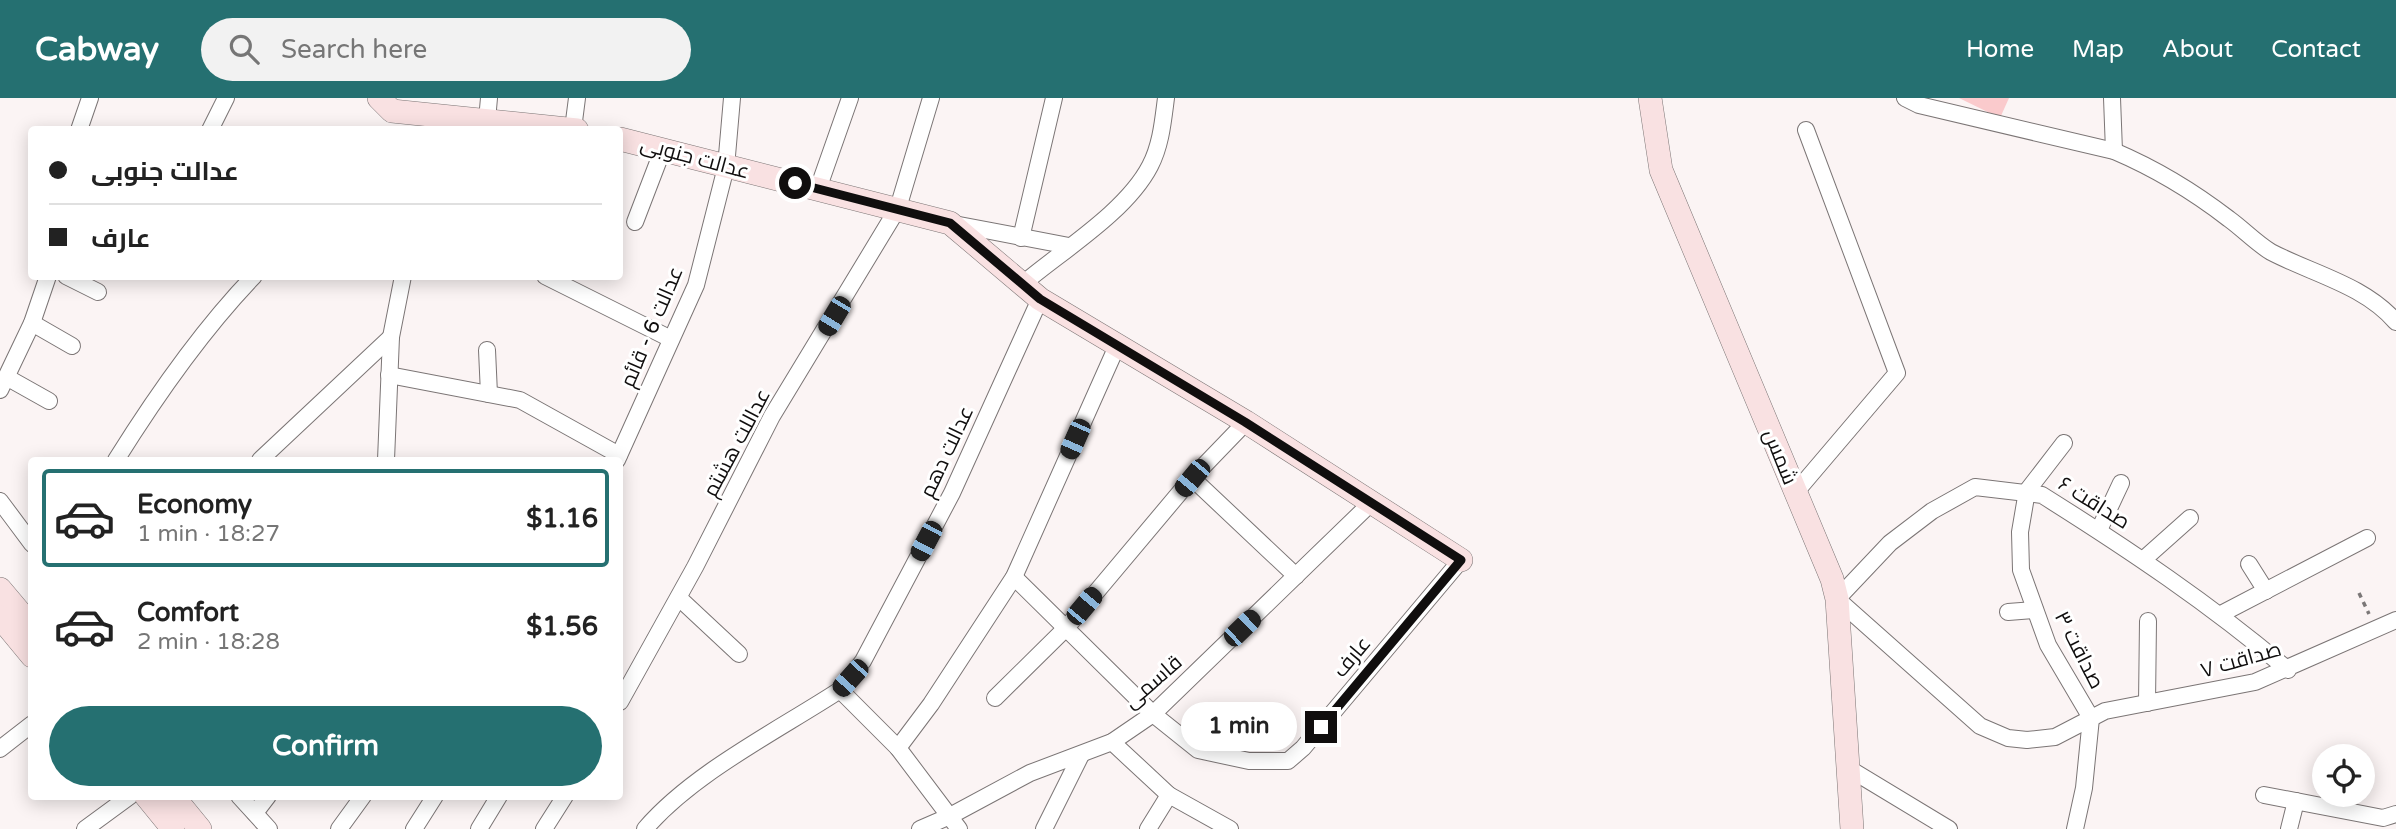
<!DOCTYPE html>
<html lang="en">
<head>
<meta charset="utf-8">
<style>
  body { margin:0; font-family:"Varela Round",Cairo,sans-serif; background:#f2f2f2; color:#222; height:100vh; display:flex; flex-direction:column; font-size:26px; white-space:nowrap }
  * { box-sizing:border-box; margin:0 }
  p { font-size:23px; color:#767676 }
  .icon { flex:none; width:38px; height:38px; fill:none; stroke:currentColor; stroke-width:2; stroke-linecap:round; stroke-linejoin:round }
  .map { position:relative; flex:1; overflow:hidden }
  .details { position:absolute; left:28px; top:359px; width:595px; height:343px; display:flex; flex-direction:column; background:#fff; border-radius:7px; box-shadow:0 4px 18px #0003 }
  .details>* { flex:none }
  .banner { position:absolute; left:28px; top:28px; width:595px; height:154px; border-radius:7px; box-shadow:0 4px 18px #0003; display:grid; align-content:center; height:154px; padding:0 21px; background:#fff }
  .tools { position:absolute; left:2312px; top:646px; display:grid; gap:14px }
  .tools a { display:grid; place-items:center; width:63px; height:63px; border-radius:50%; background:#fff; box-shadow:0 4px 18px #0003; font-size:35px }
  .end { position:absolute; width:32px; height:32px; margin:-16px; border:9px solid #100e0e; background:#fff; box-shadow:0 0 0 4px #fff }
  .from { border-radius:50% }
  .bubble { position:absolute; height:49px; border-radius:24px; background:#fff; box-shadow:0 4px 18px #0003; font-size:23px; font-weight:700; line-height:49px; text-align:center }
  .car { position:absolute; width:21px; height:42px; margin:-21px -10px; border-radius:9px; box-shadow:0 0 5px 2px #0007; background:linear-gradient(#222 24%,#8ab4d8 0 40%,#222 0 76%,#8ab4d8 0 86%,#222 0) }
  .banner b { display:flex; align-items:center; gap:24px; height:66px; font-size:26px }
  .banner b+b { border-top:2px solid #e0e0e0 }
  .banner i { width:18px; height:18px; background:#222 }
  ul { padding:12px 0 0; list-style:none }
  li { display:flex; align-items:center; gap:21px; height:98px; margin:0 14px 10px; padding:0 7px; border:4px solid transparent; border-radius:7px }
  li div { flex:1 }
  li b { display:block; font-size:26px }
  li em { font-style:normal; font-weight:700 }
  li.current { border-color:#257071 }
  li>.icon { width:63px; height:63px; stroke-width:1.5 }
  .primary-button { display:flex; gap:14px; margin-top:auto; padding:14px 21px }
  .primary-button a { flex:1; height:80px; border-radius:42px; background:#257071; color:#fff; font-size:28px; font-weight:700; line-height:80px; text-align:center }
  header { display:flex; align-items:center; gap:42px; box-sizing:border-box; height:98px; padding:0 35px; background:#257071; color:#fff }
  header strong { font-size:33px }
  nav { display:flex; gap:38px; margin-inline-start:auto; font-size:24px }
  .search { width:490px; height:63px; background:#f2f2f2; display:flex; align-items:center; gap:18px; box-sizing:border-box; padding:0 24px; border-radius:38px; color:#767676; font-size:26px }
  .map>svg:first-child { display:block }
  .green { fill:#facacc }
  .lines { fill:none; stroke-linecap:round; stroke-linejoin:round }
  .street-casing { stroke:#7b7575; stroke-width:18 }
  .secondary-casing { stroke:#7b7575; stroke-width:24 }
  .path { stroke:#7b7777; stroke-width:3.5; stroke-dasharray:5 5; stroke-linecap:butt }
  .street { stroke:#fff; stroke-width:16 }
  .secondary { stroke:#f9e1e2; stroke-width:23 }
  .route { stroke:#100e0e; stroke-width:9 }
  .labels { text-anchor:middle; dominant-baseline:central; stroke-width:6; stroke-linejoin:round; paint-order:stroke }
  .street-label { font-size:21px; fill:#100e0e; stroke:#fff }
</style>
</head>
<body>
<header>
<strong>Cabway</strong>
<div class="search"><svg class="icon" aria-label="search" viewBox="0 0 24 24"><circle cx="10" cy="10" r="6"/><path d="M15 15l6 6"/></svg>Search here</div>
<nav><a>Home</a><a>Map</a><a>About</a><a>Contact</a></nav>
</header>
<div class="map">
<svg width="2396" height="731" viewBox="0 0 2396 731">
  <rect width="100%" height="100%" fill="#fbf4f4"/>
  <path class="green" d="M 1959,0 L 2009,0 L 2000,20 Z"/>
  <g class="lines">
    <g class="street-casing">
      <g id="street">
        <path d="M 1905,0 L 1919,7 L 2114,53 C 2154,70 2194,94 2229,121 C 2243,131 2256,145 2271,154 C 2313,176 2364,187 2396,224"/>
        <path d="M 2112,0 L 2114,53"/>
        <path d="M 487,22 L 489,0"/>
        <path d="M 573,31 L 577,0"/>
        <path d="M 79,32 L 90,0"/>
        <path d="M 210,32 L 226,0"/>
        <path d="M 818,91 L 850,0"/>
        <path d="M 635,124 L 663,51"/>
        <path d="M 954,126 L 1069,148"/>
        <path d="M 1021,140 L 1054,0"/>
        <path d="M 66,178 L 98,194"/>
        <path d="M 545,178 L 671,241"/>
        <path d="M 1024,185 C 1063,152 1126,114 1150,68 C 1161,47 1163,23 1166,0"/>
        <path d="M 32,225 L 72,248"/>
        <path d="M 487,252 L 489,296"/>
        <path d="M 389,277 L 520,302 L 619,357"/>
        <path d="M 8,280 L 49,303"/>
        <path d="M 0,292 L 32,225 L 48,178"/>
        <path d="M 2064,345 L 2027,393 L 2020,434 L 2021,472 L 2048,547 L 2091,620 L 2084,690 L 2075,731"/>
        <path d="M 116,362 C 156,298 201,233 254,178"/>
        <path d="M 260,362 L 391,239"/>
        <path d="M 386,362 L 391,239 L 403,178"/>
        <path d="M 617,362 L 696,187 L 726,69 L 732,0"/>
        <path d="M 1192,380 L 1296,478"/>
        <path d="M 1795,395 L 1897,275 L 1806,32"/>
        <path d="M 0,403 L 32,446"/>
        <path d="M 2099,432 L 2121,385"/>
        <path d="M 2144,461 L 2190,420"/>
        <path d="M 2249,466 L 2266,493"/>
        <path d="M 1014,479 L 1153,616 L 1198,652 L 1249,663 L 1288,663 L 1303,650 L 1461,462"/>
        <path d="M 679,500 L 739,556"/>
        <path d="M 2008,514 L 2035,512"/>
        <path d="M 2221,516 L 2367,440"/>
        <path d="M 2288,572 C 2210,506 2128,451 2042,397 L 1975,389 L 1932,413 L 1890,445 L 1837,501 L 1980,628 L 2008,640 L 2027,642 L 2055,639 L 2105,613 L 2255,584 L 2396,522"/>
        <path d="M 840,592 L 898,650 L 959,731"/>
        <path d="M 995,600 L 1066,530 L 1192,380 L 1246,324"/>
        <path d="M 620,604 L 695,469 L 772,318 L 898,110 L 931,0"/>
        <path d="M 2147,605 L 2148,523"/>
        <path d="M 1112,644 L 1169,697 L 1230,731"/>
        <path d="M 898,650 L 931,606 L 1014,479 L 1117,248"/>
        <path d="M 0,651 L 32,626"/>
        <path d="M 1848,670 L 1949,731"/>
        <path d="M 2264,697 L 2383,720 L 2396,716"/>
        <path d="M 239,698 L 269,731"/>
        <path d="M 255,715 L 268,698"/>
        <path d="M 85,731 L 130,698"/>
        <path d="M 339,731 L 363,698"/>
        <path d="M 414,731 L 435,698"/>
        <path d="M 479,731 L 499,698"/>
        <path d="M 544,731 L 565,698"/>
        <path d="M 645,731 C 693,675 777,633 840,592 L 863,563 L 952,395 L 1040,201"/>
        <path d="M 920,731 L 950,718 L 1030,675 L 1112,644 L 1153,616 L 1371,405"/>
        <path d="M 1044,731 L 1081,657"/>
        <path d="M 1148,731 L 1169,697"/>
        <path d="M 2289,731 L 2296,703"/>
      </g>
    </g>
    <g class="secondary-casing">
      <g id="secondary">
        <path d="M 379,0 L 392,13 L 577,32"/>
        <path d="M 1650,0 L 1661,72 L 1832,481 L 1837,501 L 1852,731"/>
        <path d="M 620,41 L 950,125 L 1040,201 L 1246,324 L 1461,462"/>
        <path d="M 0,491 L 32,529"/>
        <path d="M 0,519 L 32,558"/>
        <path d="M 146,698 L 173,731"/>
        <path d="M 173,698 L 200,731"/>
      </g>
    </g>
    <path class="path" d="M 2359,495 L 2369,516"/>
    <use href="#street" class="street"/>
    <use href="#secondary" class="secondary"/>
  </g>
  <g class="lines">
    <path class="route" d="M 795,85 L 950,125 L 1040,201 L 1245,324 L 1461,462 L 1321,629"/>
  </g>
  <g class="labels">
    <g class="street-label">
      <text transform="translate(695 60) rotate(15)">عدالت جنوبی</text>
      <text transform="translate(652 229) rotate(-67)">عدالت 6 - قائم</text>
      <text transform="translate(737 345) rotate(-62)">عداللت هشتم</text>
      <text transform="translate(947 354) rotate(-65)">عدالت دهم</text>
      <text transform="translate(1780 359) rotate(68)">شمس</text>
      <text transform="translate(2094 405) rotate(32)">صداقت ۶</text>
      <text transform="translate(2079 552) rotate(63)">صداقت ۳</text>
      <text transform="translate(1352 559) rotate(-50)">عارف</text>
      <text transform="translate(2241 562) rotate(-16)">صداقت ۷</text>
      <text transform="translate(1153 584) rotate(-41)">قاسمی</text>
    </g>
  </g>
</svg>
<div class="tools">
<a><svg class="icon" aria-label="locate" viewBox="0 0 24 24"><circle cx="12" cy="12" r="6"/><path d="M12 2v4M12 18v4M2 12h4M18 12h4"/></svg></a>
</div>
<i class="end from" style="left:795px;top:85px"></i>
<i class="end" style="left:1321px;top:629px"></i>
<div class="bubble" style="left:1181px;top:604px;width:116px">1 min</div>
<i class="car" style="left:834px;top:218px;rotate:211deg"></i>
<i class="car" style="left:1075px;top:341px;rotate:204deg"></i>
<i class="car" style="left:1192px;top:380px;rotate:220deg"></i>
<i class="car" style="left:926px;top:443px;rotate:208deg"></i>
<i class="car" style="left:1084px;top:508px;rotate:40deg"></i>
<i class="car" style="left:1242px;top:530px;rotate:46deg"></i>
<i class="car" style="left:850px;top:580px;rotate:222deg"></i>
<div class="banner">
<b><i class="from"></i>عدالت جنوبی</b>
<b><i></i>عارف</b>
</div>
<section class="details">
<ul>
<li class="current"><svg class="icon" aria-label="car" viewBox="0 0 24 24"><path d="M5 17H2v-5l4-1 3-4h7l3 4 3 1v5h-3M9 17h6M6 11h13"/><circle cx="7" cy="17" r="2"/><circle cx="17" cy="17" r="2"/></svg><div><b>Economy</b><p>1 min · 18:27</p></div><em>$1.16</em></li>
<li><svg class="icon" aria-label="car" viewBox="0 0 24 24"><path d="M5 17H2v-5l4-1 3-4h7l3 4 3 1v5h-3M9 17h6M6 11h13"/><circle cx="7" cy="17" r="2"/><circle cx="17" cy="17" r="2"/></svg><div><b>Comfort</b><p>2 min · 18:28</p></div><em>$1.56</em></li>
</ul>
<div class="primary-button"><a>Confirm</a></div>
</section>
</div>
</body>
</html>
